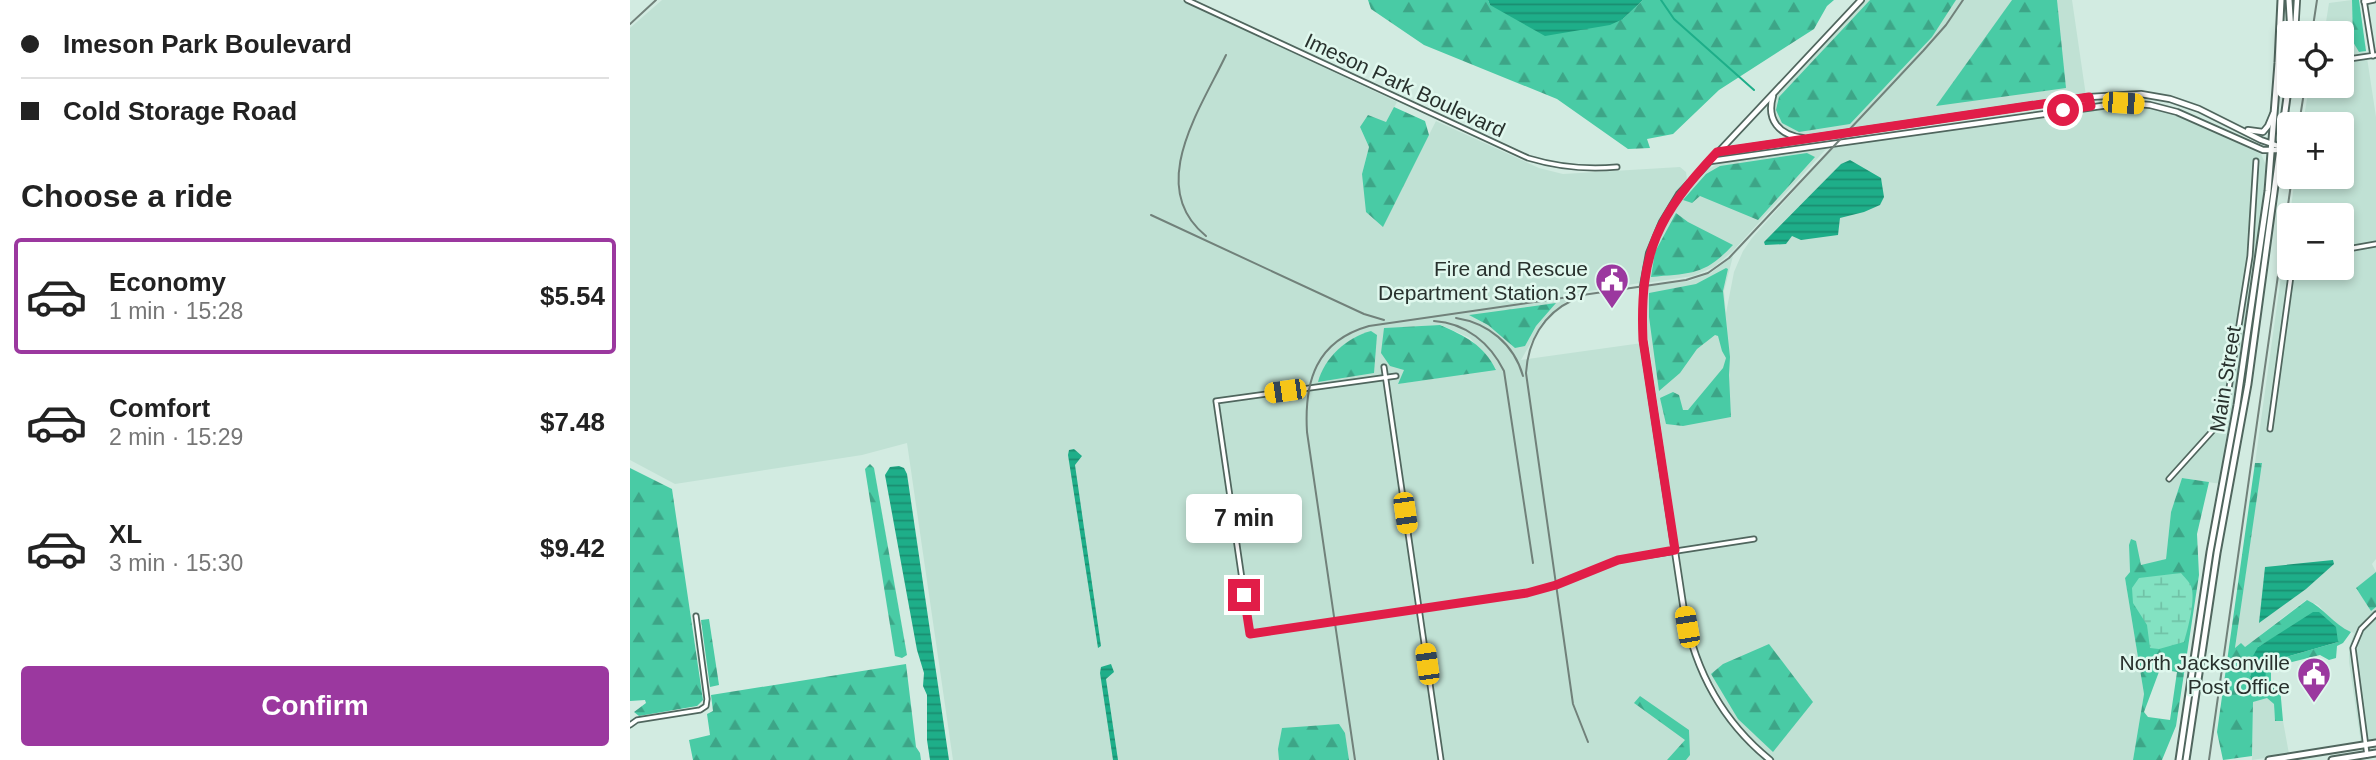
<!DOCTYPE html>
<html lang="en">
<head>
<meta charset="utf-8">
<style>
  body { margin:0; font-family:Helvetica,sans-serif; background:#f6f6f6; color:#222; height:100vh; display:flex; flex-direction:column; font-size:26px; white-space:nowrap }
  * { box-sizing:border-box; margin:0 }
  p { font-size:23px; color:#767676 }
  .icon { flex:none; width:38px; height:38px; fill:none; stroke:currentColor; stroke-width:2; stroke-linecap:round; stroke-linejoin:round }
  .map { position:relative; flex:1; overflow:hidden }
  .details { display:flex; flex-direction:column; background:#fff; width:630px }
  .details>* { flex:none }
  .hud { display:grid; align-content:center; height:154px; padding:0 21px; background:#fff }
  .fabs { position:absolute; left:1647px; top:21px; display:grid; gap:14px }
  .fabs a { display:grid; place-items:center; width:77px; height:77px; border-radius:7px; background:#fff; box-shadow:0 4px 10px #0003; font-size:35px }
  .end { position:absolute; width:32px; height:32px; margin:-16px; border:9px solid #e11d48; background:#fff; box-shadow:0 0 0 4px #fff }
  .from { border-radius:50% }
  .bubble { position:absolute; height:49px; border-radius:7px; background:#fff; box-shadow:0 4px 10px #0003; font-size:23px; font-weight:800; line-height:49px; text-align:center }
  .car { position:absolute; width:21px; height:42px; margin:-21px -10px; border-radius:9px; box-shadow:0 0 5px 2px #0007; background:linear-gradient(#f5c518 24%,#345 0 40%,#f5c518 0 76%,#345 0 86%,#f5c518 0) }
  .hud b { display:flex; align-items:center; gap:24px; height:66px; font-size:26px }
  .hud b+b { border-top:2px solid #e0e0e0 }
  .hud i { width:18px; height:18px; background:#222 }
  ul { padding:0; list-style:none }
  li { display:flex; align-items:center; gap:21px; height:116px; margin:0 14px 10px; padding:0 7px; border:4px solid transparent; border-radius:7px }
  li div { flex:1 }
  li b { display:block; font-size:26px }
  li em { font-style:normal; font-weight:800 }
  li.current { border-color:#9b389f }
  li>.icon { width:63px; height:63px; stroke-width:1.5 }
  h2 { padding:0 21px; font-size:32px; line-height:84px }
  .cta { display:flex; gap:14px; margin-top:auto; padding:14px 21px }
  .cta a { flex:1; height:80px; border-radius:7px; background:#9b389f; color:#fff; font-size:28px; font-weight:800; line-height:80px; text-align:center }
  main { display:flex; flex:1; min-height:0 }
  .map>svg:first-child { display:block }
  .built { fill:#c0e1d4; fill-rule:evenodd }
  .forest { fill:url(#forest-firs); fill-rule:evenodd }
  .wetland { fill:url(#wetland-marsh) }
  .water { fill:url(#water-rules) }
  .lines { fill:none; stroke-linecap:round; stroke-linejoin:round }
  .stream { stroke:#1eae89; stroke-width:2 }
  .street-casing { stroke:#50665e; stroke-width:7 }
  .secondary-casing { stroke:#50665e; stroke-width:8 }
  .primary-casing { stroke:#50665e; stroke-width:9 }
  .street { stroke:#fff; stroke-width:3.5 }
  .secondary { stroke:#fff; stroke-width:4.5 }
  .primary { stroke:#fff; stroke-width:5 }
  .rail { stroke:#71817a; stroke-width:2 }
  .route { stroke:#e11d48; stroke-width:9 }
  .labels { text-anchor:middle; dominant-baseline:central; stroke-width:5; stroke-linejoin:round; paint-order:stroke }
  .street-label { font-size:21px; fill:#28312d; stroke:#e0f8ee }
  .poi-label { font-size:21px; fill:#28312d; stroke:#e0f8ee; text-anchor:end }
</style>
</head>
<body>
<main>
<section class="details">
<div class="hud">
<b><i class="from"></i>Imeson Park Boulevard</b>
<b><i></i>Cold Storage Road</b>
</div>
<h2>Choose a ride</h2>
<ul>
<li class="current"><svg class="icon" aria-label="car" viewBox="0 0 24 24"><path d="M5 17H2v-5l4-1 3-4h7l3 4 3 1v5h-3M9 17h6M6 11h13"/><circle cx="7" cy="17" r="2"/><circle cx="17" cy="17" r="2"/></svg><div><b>Economy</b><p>1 min · 15:28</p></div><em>$5.54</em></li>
<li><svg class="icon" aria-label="car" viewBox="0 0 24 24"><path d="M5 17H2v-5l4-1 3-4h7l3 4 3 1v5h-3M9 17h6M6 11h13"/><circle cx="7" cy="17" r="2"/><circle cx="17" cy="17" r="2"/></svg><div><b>Comfort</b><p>2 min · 15:29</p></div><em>$7.48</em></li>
<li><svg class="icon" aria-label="car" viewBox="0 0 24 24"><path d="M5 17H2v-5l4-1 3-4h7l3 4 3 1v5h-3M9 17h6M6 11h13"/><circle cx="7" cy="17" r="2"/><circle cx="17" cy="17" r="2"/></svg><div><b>XL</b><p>3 min · 15:30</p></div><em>$9.42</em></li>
</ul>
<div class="cta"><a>Confirm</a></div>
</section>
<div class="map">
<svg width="1746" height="760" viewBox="0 0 1746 760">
  <defs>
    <pattern id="forest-firs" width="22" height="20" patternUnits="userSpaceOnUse" patternTransform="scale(1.75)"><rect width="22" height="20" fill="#49cba5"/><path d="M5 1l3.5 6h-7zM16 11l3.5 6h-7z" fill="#3da587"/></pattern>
    <pattern id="wetland-marsh" width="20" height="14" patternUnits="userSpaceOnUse" patternTransform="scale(1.75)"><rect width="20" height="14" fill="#83e2c2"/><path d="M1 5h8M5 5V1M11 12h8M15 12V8" fill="none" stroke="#71c2a7"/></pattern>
    <pattern id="water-rules" width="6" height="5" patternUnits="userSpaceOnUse" patternTransform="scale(1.75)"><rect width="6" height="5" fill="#1eae89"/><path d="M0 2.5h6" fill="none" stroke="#1a8e70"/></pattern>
  </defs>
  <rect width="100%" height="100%" fill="#d2ebe1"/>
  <g class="built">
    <path d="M 32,0 L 551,0 L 767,102 L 756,122 L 730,127 L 739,147 L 732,174 L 753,226 L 806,121 L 909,168 L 933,174 L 1050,167 L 1056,172 L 1057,180 L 1034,211 L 1021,238 L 1010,283 L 946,293 L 913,321 L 891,360 L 1012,343 L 1058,642 L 1070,675 L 1088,708 L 1112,739 L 1135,760 L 323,760 L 277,443 L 232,455 L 45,484 L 0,460 L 0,28 ZM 811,325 L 840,338 L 866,369 L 768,384 L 775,370 L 754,328 Z"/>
    <path d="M 1236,0 L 1442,0 L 1456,96 L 1214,131 L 1171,135 L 1157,132 L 1148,124 L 1144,117 L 1143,104 L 1146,96 Z"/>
    <path d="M 1722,0 L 1723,42 L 1729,52 L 1736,51 L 1746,117 L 1746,559 L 1742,564 L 1746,572 L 1726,589 L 1742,610 L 1746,607 L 1746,741 L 1731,743 L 1719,662 L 1719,648 L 1724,633 L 1708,626 L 1688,605 L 1676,600 L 1615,647 L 1605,649 L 1631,464 L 1625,463 L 1659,219 L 1659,268 L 1712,268 L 1712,215 L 1660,215 L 1665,177 L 1712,177 L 1712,124 L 1673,124 L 1679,86 L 1712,86 L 1712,33 L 1687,33 L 1688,24 L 1696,22 L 1699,3 Z"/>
    <path d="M 1499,106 L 1526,109 L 1568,124 L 1631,154 L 1636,165 L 1626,266 L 1606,404 L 1591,484 L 1552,478 L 1541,512 L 1536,559 L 1511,566 L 1499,545 L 1500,572 L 1495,578 L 1514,694 L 1503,760 L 1144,760 L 1116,735 L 1097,709 L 1068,656 L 1061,633 L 1016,324 L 1016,286 L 1060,281 L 1081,273 L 1103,256 L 1094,291 L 1096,313 L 1104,272 L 1113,251 L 1122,238 L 1204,146 L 1439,111 Z"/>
    <path d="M 1198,147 L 1102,252 L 1084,267 L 1063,276 L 1016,283 L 1031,232 L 1042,209 L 1074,171 L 1092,162 Z"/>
    <path d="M 1637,697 L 1644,704 L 1645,720 L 1653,721 L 1659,754 L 1622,760 L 1623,702 Z"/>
  </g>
  <g class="forest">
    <path d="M 738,0 L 858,0 L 860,5 L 993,19 L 1013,0 L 1204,0 L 1197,6 L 1184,29 L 1089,90 L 1043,134 L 1017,139 L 1020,148 L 998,149 L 927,99 L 794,45 L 741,9 Z"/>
    <path d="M 1240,0 L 1326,0 L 1302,37 L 1220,124 L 1169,132 L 1152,123 L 1146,110 L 1149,97 Z"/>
    <path d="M 1382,0 L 1427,0 L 1436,88 L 1306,106 Z"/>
    <path d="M 1722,0 L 1729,0 L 1736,51 L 1729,52 L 1723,42 Z"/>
    <path d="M 764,107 L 795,121 L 799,135 L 753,227 L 736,212 L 732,174 L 739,147 L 730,127 L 738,115 L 756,122 Z"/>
    <path d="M 1177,153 L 1185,157 L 1128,220 L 1070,196 L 1062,203 L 1053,200 L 1076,174 L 1090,166 Z"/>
    <path d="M 1046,213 L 1058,222 L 1103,245 C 1074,276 1061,273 1021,277 L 1025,252 Z"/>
    <path d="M 1096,268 L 1098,269 L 1093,291 L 1100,357 L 1099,375 L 1101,417 L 1053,426 L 1036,424 L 1030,398 L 1043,392 L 1049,395 L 1053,410 L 1058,410 L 1093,368 L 1096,358 L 1092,351 L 1088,336 L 1085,335 L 1067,349 L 1050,373 L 1029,391 L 1019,317 L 1019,293 L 1066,284 Z"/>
    <path d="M 926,303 L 906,326 L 895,346 L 885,348 L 858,325 L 839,315 Z"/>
    <path d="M 810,325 C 835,336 854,345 866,370 L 768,384 L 774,370 L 760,366 L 751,353 L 754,328 Z"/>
    <path d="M 741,331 L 747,335 L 744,373 L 688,382 C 694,358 717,337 741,331 Z"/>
    <path d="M 1625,463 L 1632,463 L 1605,648 L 1611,643 L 1615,647 L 1677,600 C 1694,608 1703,624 1721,632 L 1713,643 L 1707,646 L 1706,658 L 1699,660 L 1690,655 L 1646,666 L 1641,672 L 1641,688 L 1650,687 L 1653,721 L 1645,721 L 1644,704 L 1637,698 L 1623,702 L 1622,756 L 1593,760 L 1587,732 ZM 1652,633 L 1708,642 L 1642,661 L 1636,667 L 1628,647 Z"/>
    <path d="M 240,464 L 244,468 L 277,655 L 272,658 L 265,656 L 235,469 Z"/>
    <path d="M 0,468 L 42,489 L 73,700 L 67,706 L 9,716 L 4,712 L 16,703 L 15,700 L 0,701 Z"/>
    <path d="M 1552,478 L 1579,482 L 1567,534 L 1569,575 L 1546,726 L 1532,760 L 1503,760 L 1514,694 L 1495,578 L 1500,572 L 1499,545 L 1501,539 L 1506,541 L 1511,565 L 1536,559 L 1541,512 ZM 1530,669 L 1547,672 L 1540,720 L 1518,717 L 1514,712 Z"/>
    <path d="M 1746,572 L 1746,607 L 1741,611 L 1726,588 Z"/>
    <path d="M 79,619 L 89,685 L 80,687 L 71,620 Z"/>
    <path d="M 1139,644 L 1183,702 L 1143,752 L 1108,719 L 1081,674 L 1093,664 Z"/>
    <path d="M 276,664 L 286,747 L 290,753 L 291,760 L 63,760 L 59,740 L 80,735 L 77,714 L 83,711 L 81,695 Z"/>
    <path d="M 1010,696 L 1059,730 L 1060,755 L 1056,760 L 1037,760 L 1055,740 L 1004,703 Z"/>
    <path d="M 709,724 L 715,733 L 719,760 L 649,760 L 648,749 L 652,728 Z"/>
  </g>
  <path class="wetland" d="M 1551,573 C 1554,577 1559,581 1561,586 C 1566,598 1558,629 1554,642 L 1529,649 L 1520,648 L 1517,625 L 1503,603 L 1502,588 L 1509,578 Z"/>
  <g class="water">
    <path d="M 858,0 L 1013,0 L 993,19 L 980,25 L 915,36 L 860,5 Z"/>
    <path d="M 1220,160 L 1251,178 L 1254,197 L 1250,205 L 1234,212 L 1210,218 L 1208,235 L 1171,240 L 1162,236 L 1156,244 L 1135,245 L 1134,242 L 1211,164 Z"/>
    <path d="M 444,449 L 452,456 L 445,465 L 471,646 L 468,648 L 438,455 L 439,450 Z"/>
    <path d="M 269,466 L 274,468 L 277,474 L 319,760 L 300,760 L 297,740 L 297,695 L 293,686 L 294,673 L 287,650 L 255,475 L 260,467 Z"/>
    <path d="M 1703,560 L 1704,564 L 1676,589 L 1629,623 L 1635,567 Z"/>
    <path d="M 1683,612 L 1689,612 L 1706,627 L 1708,642 L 1642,661 L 1636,668 L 1635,685 L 1624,689 L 1620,687 L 1623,656 L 1628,647 Z"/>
    <path d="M 481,664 L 484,672 L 476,679 L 488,760 L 483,760 L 470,673 L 471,667 Z"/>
  </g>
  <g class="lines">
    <path class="stream" d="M 1031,0 L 1044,19 L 1124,90"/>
    <g class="street-casing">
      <g id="street">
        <path d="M 557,0 L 898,158 C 928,167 956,170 987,167"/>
        <path d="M 1734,0 L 1743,56"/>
        <path d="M 1734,2 L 1744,0"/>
        <path d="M 1712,60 L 1746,55"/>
        <path d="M 1648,63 L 1659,63"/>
        <path d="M 1712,250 L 1746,244"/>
        <path d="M 754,367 L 811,760"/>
        <path d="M 766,376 L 586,401 L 620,634 L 897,593 L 926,585 L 988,560 L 1124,539"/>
        <path d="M 1640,429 L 1662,268"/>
        <path d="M 1539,479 L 1585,428 L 1597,401 L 1620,256 L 1626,161"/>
        <path d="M 0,725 L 7,720 L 70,710 L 76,706 L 77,699 L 66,616"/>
        <path d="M 1737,755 L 1723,648 L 1731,629 L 1746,614"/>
      </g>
    </g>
    <g class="secondary-casing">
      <g id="secondary">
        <path d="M 1665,33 L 1667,0"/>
        <path d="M 1143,96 C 1136,120 1149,135 1173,138"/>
        <path d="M 1618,130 L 1633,132 L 1638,126 L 1643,114"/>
        <path d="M 1088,152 L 1459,97 L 1511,94 L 1540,99 L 1569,109 L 1631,140 L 1651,147"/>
        <path d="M 1081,161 L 1493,103 L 1520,105 L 1547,112 L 1633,150 L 1650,150"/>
        <path d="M 1140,760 C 1093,722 1065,670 1054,611 L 1013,340 L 1013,286 L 1019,253 L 1032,222 L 1049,194 L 1231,0"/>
      </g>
    </g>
    <g class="primary-casing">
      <g id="primary">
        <path d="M 1659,0 L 1661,33"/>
        <path d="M 1549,760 L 1580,552 L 1607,405 L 1638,191 L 1648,63 L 1651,0"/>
        <path d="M 1556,760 L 1587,553 L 1618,384 L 1659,82"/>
        <path d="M 1639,760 L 1746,743"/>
        <path d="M 1702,760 L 1746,753"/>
      </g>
    </g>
    <use href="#street" class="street"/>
    <use href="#secondary" class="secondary"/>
    <use href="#primary" class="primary"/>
    <g class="rail">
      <path d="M 0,24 L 26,0"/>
      <path d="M 1682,33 L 1687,0"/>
      <path d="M 1669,124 L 1675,86"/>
      <path d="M 521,215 L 734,314 L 754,320"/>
      <path d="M 576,236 C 515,187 571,108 596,55"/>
      <path d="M 943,300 C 913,314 898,341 896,373 L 943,704 L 958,742"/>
      <path d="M 826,318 C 858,323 884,344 893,376"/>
      <path d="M 804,321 C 836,323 860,343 874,371 L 903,563"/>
      <path d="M 725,760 L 677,432 C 674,381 686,341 739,326 L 1056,280 L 1078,273 L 1099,258 L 1293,51 L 1316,25 L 1333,0"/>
      <path d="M 1579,760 L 1662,177"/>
    </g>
  </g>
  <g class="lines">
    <path class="route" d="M 614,595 L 620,634 L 897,593 L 926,585 L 988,560 L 1045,550 L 1013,340 C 1009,252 1028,215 1087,152 L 1459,97 L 1461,106 L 1433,110"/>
  </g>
  <defs>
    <g id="civic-pin" transform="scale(1.75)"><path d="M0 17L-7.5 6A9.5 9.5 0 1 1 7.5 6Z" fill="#9b389f" stroke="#e0f8ee"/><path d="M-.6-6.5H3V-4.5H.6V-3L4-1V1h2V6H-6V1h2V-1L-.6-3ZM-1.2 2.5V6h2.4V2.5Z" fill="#fff"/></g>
  </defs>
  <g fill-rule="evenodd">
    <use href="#civic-pin" x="982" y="280"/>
    <use href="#civic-pin" x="1684" y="674"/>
  </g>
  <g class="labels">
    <g class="street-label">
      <text transform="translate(775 85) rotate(25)">Imeson Park Boulevard</text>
      <text transform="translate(1595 379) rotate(-81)">Main Street</text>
    </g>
    <g class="poi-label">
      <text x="958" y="268">Fire and Rescue<tspan x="958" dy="24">Department Station 37</tspan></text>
      <text x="1660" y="662">North Jacksonville<tspan x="1660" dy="24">Post Office</tspan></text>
    </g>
  </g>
</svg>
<div class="fabs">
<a><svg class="icon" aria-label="locate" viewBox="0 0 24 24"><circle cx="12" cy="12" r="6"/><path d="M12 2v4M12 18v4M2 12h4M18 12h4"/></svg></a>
<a>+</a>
<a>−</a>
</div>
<i class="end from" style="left:1433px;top:110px"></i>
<i class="end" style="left:614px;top:595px"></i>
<div class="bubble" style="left:556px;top:494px;width:116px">7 min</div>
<i class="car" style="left:1493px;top:103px;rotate:94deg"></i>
<i class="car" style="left:655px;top:391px;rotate:262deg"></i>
<i class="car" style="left:775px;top:513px;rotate:172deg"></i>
<i class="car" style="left:1057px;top:627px;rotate:350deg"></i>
<i class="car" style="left:797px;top:664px;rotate:352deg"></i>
</div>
</main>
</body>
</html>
